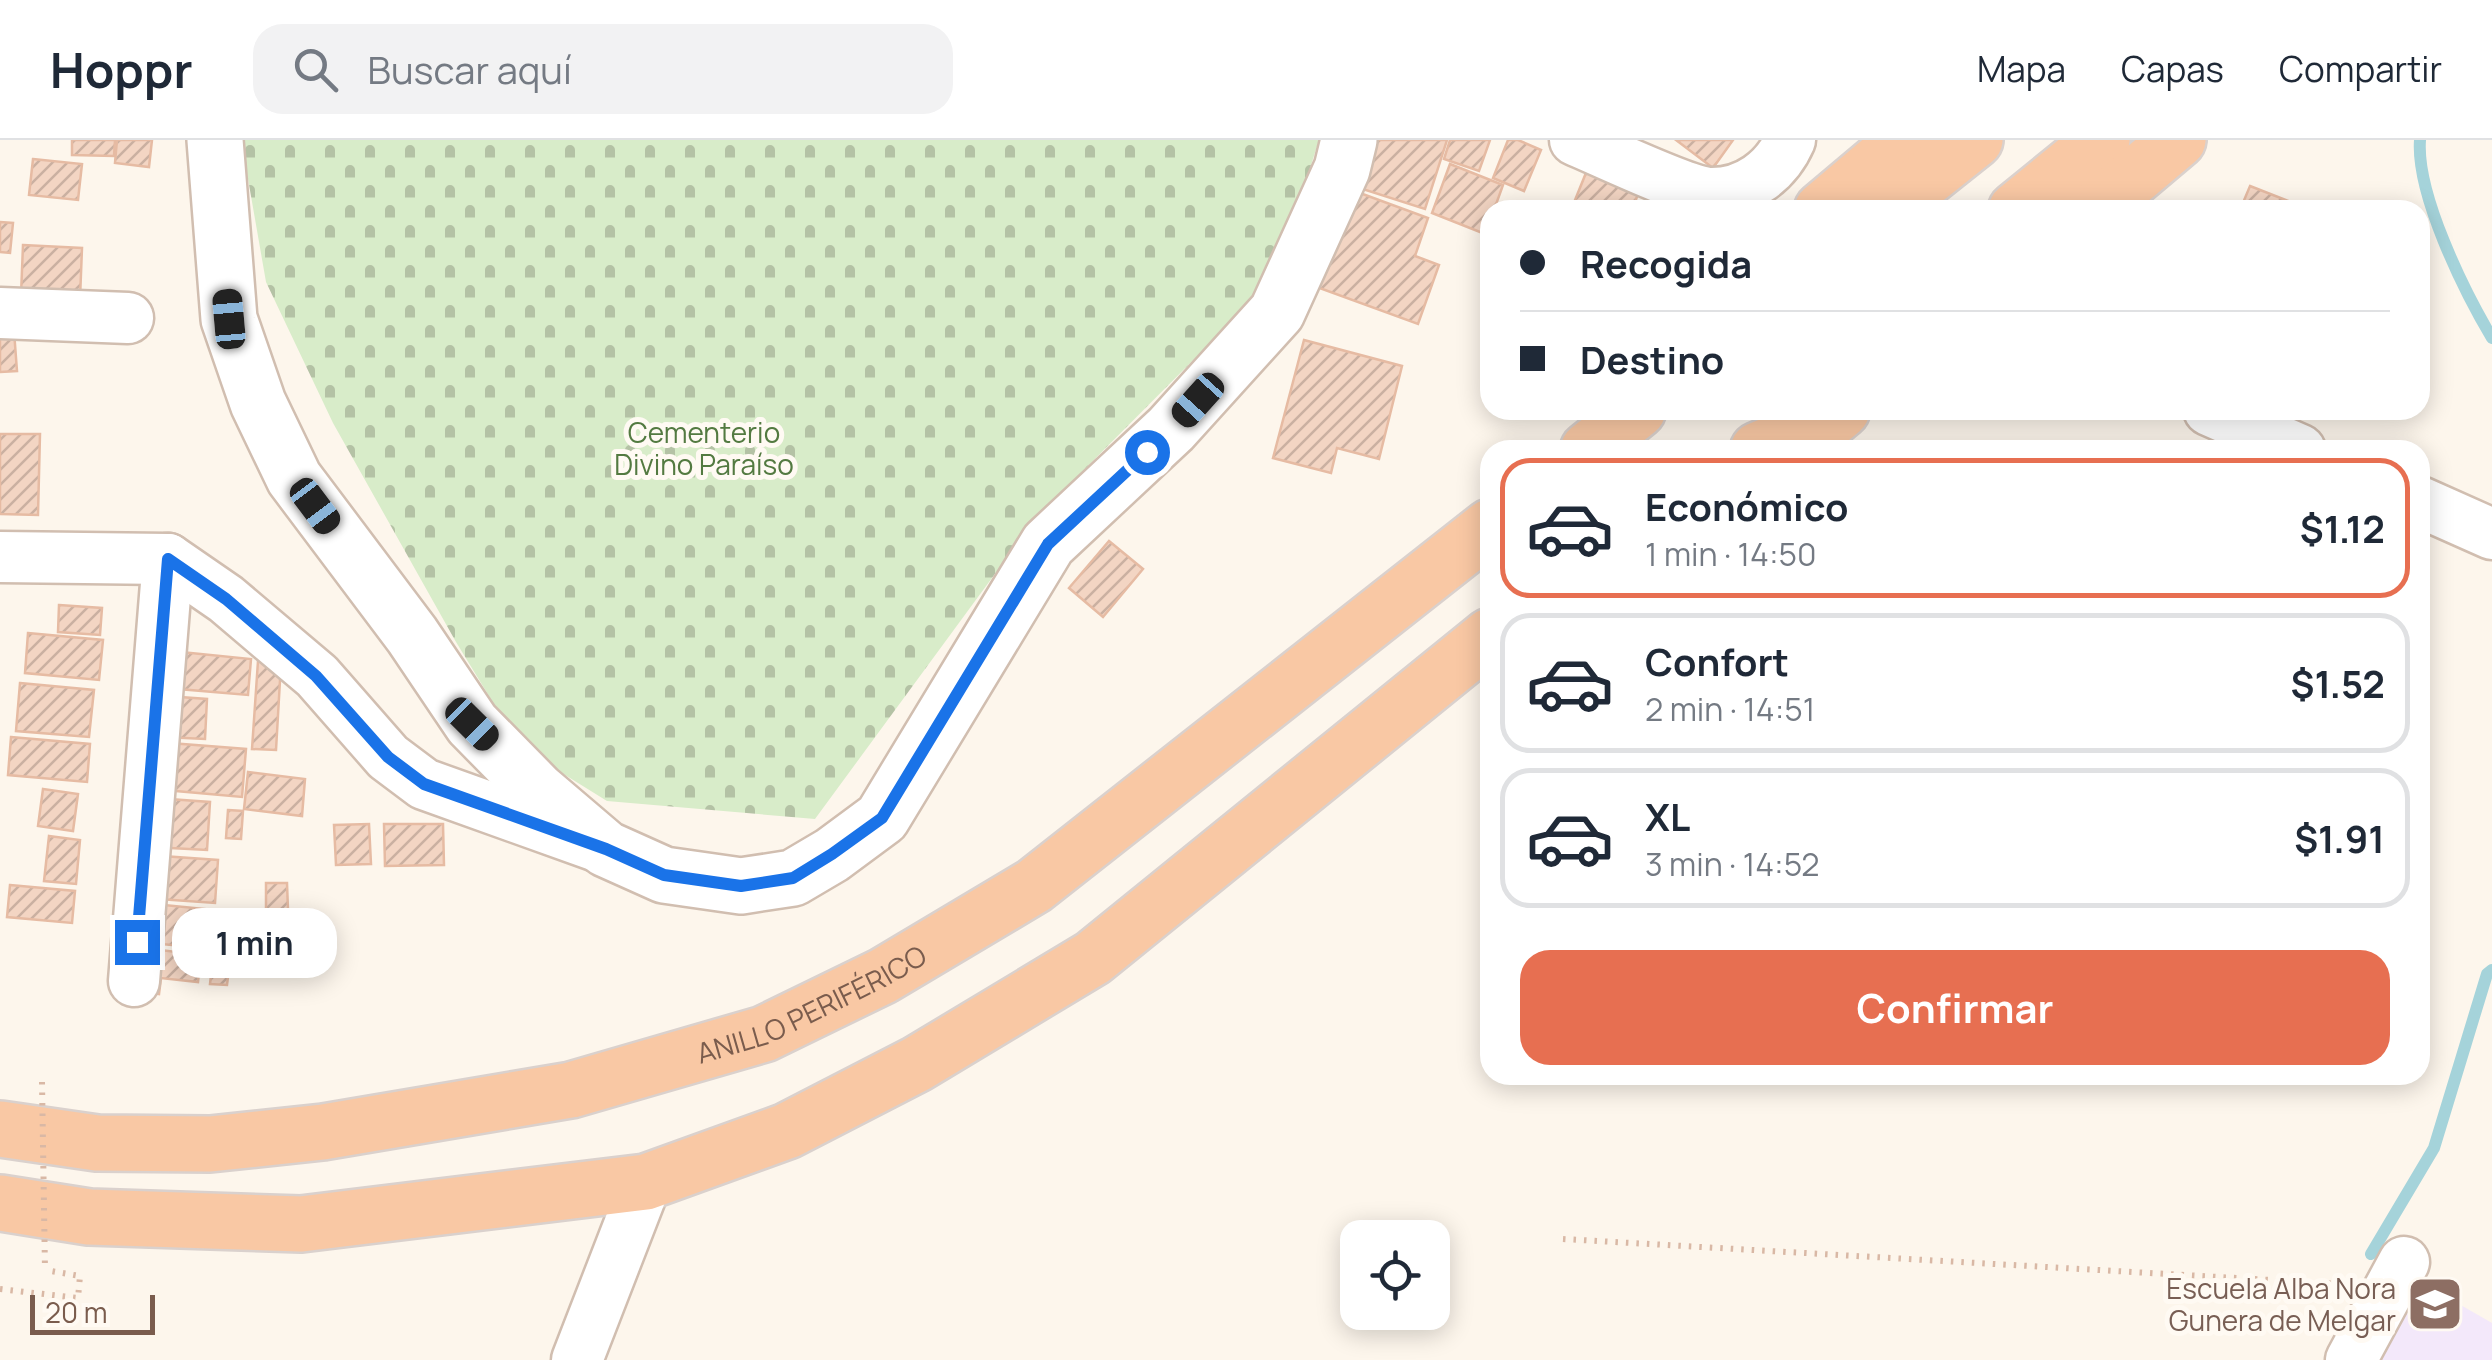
<!DOCTYPE html>
<html lang="es">
<head>
<meta charset="utf-8">
<style>
  body { margin:0; font-family:Manrope,sans-serif; background:#f2f2f3; color:#1f2937; height:100vh; display:flex; flex-direction:column; font-size:38px; white-space:nowrap }
  * { box-sizing:border-box; margin:0 }
  p { font-size:32px; color:#747a83 }
  .icon { flex:none; width:55px; height:55px; fill:none; stroke:currentColor; stroke-width:2; stroke-linecap:round; stroke-linejoin:round }
  .map { position:relative; flex:1; overflow:hidden }
  .sheet { position:absolute; left:1480px; top:300px; width:950px; height:645px; display:flex; flex-direction:column; background:#fff; border-radius:30px; box-shadow:0 5px 25px #0003 }
  .sheet>* { flex:none }
  .top-card { position:absolute; left:1480px; top:60px; width:950px; height:220px; border-radius:30px; box-shadow:0 5px 25px #0003; display:grid; align-content:center; height:220px; padding:0 40px; background:#fff }
  .controls { position:absolute; left:1340px; top:1080px; display:grid; gap:20px }
  .controls a { display:grid; place-items:center; width:110px; height:110px; border-radius:20px; background:#fff; box-shadow:0 5px 25px #0003; font-size:50px }
  .scale { position:absolute; left:30px; bottom:25px; width:125px; box-sizing:border-box; padding-left:10px; border:5px solid #7a5c4d; border-top:0; font-size:28px; line-height:35px; white-space:nowrap; color:#7a5c4d; -webkit-text-stroke:8px #fffaf3; paint-order:stroke }
  .end { position:absolute; width:45px; height:45px; margin:-22px; border:12px solid #1a73e8; background:#fff; box-shadow:0 0 0 5px #fff }
  .from { border-radius:50% }
  .bubble { position:absolute; height:70px; border-radius:30px; background:#fff; box-shadow:0 5px 25px #0003; font-size:32px; font-weight:700; line-height:70px; text-align:center }
  .car { position:absolute; width:30px; height:60px; margin:-30px -15px; border-radius:12px; box-shadow:0 0 8px 2px #0007; background:linear-gradient(#222 24%,#8ab4d8 0 40%,#222 0 76%,#8ab4d8 0 86%,#222 0) }
  .top-card b { display:flex; align-items:center; gap:35px; height:95px; font-size:38px }
  .top-card b+b { border-top:2px solid #e0e1e3 }
  .top-card i { width:25px; height:25px; background:#1f2937 }
  ul { padding:18px 0 0; list-style:none }
  li { display:flex; align-items:center; gap:30px; height:140px; margin:0 20px 15px; padding:0 20px; border:5px solid #e0e1e3; border-radius:30px }
  li div { flex:1 }
  li b { display:block; font-size:38px }
  li em { font-style:normal; font-weight:700 }
  li.active { border-color:#e76f51 }
  li>.icon { width:90px; height:90px; stroke-width:1.5 }
  .cta { display:flex; gap:20px; margin-top:auto; padding:20px 40px }
  .cta a { flex:1; height:115px; border-radius:30px; background:#e76f51; color:#fff; font-size:40px; font-weight:700; line-height:115px; text-align:center }
  header { display:flex; align-items:center; gap:60px; box-sizing:border-box; height:140px; padding:0 50px; background:#fff; border-bottom:2px solid #e0e1e3 }
  header strong { font-size:48px }
  nav { display:flex; gap:55px; margin-inline-start:auto; font-size:35px }
  .search { width:700px; height:90px; background:#f2f2f3; display:flex; align-items:center; gap:25px; box-sizing:border-box; padding:0 35px; border-radius:30px; color:#747a83; font-size:38px }
  .map>svg:first-child { display:block }
  .education { fill:#f3e8fa }
  .cemetery { fill:url(#cemetery-stones) }
  .lines { fill:none; stroke-linecap:round; stroke-linejoin:round }
  .stream { stroke:#a5d3da; stroke-width:12 }
  .building { fill:url(#building-hatch); stroke:#e6bba3; stroke-width:2.5 }
  .minor-casing { stroke:#d1beb0; stroke-width:55 }
  .tertiary-casing { stroke:#d1beb0; stroke-width:60 }
  .trunk-casing { stroke:#dad1cd; stroke-width:60 }
  .path { stroke:#d9b8a5; stroke-width:6; stroke-dasharray:2.5 8; stroke-linecap:butt }
  .minor { stroke:#fff; stroke-width:50 }
  .tertiary { stroke:#fff; stroke-width:55 }
  .trunk { stroke:#f9c8a4; stroke-width:55 }
  .path-bridge { stroke:#d9b8a5; stroke-width:6; stroke-dasharray:2.5 8; stroke-linecap:butt }
  .route { stroke:#1a73e8; stroke-width:12 }
  .labels { text-anchor:middle; dominant-baseline:central; stroke-width:10; stroke-linejoin:round; paint-order:stroke }
  .park-label { font-size:28px; fill:#537a41; stroke:#fffaf3 }
  .street-label { font-size:28px; fill:#7a5c4d; stroke:#fffaf3 }
  .education-label { font-size:28px; fill:#785e54; stroke:#fffaf3; text-anchor:end }
</style>
</head>
<body>
<header>
<strong>Hoppr</strong>
<div class="search"><svg class="icon" aria-label="search" viewBox="0 0 24 24"><circle cx="10" cy="10" r="6"/><path d="M15 15l6 6"/></svg>Buscar aquí</div>
<nav><a>Mapa</a><a>Capas</a><a>Compartir</a></nav>
</header>
<div class="map">
<svg width="2492" height="1220" viewBox="0 0 2492 1220">
  <defs>
    <pattern id="cemetery-stones" width="16" height="16" patternUnits="userSpaceOnUse" patternTransform="scale(2.5)"><rect width="16" height="16" fill="#d8ecc9"/><path d="M2 7V4a2 2 0 0 1 4 0v3zM10 15v-3a2 2 0 0 1 4 0v3z" fill="#b4c2a5"/></pattern>
    <pattern id="building-hatch" width="6" height="6" patternUnits="userSpaceOnUse" patternTransform="scale(2.5)"><rect width="6" height="6" fill="#f3d5c3"/><path d="M-1 1l2-2M0 6l6-6M5 7l2-2" fill="none" stroke="#cab0a1"/></pattern>
  </defs>
  <rect width="100%" height="100%" fill="#fdf6ec"/>
  <path class="education" d="M 2424,1144 L 2492,1183 L 2492,1220 L 2380,1220 Z"/>
  <path class="cemetery" d="M 245,0 L 1319,0 L 1299,63 L 1252,161 L 1036,378 L 815,679 L 607,661 L 520,607 L 456,502 L 333,283 L 266,142 L 244,16 Z"/>
  <g class="lines">
    <g class="stream">
      <path d="M 2420,0 C 2416,54 2464,151 2492,198"/>
      <path d="M 2371,1114 L 2434,1008 L 2487,834 L 2492,830"/>
    </g>
  </g>
  <g class="building">
    <path d="M 72,0 L 115,0 L 114,16 L 72,15 Z"/>
    <path d="M 117,0 L 152,0 L 149,27 L 115,23 Z"/>
    <path d="M 1364,0 L 1447,0 L 1425,69 L 1350,45 Z"/>
    <path d="M 1450,0 L 1490,0 L 1479,31 L 1444,19 Z"/>
    <path d="M 1508,0 L 1518,0 L 1541,10 L 1524,51 L 1493,38 Z"/>
    <path d="M 1676,0 L 1733,0 L 1713,28 Z"/>
    <path d="M 33,19 L 82,24 L 78,60 L 29,55 Z"/>
    <path d="M 1450,24 L 1503,45 L 1494,70 L 1490,70 L 1485,94 L 1432,73 Z"/>
    <path d="M 1588,28 L 1640,49 L 1632,70 L 1571,70 Z"/>
    <path d="M 2250,46 L 2311,70 L 2240,70 Z"/>
    <path d="M 1349,49 L 1428,78 L 1415,116 L 1439,125 L 1418,184 L 1314,146 Z"/>
    <path d="M 0,82 L 13,83 L 10,113 L 0,112 Z"/>
    <path d="M 23,105 L 82,108 L 80,159 L 21,155 Z"/>
    <path d="M 14,191 L 17,231 L 0,232 L 0,192 Z"/>
    <path d="M 1304,200 L 1402,226 L 1379,319 L 1337,308 L 1331,333 L 1273,318 Z"/>
    <path d="M 0,294 L 40,294 L 38,375 L 0,374 Z"/>
    <path d="M 1109,401 L 1143,429 L 1103,477 L 1069,448 Z"/>
    <path d="M 59,465 L 102,468 L 100,495 L 58,492 Z"/>
    <path d="M 28,493 L 103,500 L 99,540 L 25,533 Z"/>
    <path d="M 171,511 L 251,519 L 248,555 L 167,548 Z"/>
    <path d="M 258,521 L 281,523 L 276,610 L 252,609 Z"/>
    <path d="M 20,543 L 94,550 L 89,597 L 16,591 Z"/>
    <path d="M 166,556 L 207,559 L 205,599 L 164,597 Z"/>
    <path d="M 11,597 L 90,604 L 87,642 L 8,635 Z"/>
    <path d="M 157,602 L 246,609 L 242,657 L 154,649 Z"/>
    <path d="M 248,632 L 305,639 L 302,676 L 244,669 Z"/>
    <path d="M 43,649 L 78,654 L 73,691 L 38,686 Z"/>
    <path d="M 155,658 L 210,662 L 207,710 L 152,707 Z"/>
    <path d="M 228,670 L 243,671 L 241,699 L 226,698 Z"/>
    <path d="M 369,684 L 371,724 L 336,725 L 334,685 Z"/>
    <path d="M 384,684 L 443,684 L 444,725 L 385,726 Z"/>
    <path d="M 49,696 L 80,700 L 76,744 L 44,741 Z"/>
    <path d="M 148,715 L 218,720 L 215,763 L 145,758 Z"/>
    <path d="M 266,743 L 287,743 L 288,770 L 266,770 Z"/>
    <path d="M 10,745 L 75,751 L 72,783 L 7,777 Z"/>
    <path d="M 144,763 L 225,771 L 223,792 L 195,789 L 193,807 L 140,802 Z"/>
    <path d="M 228,777 L 293,777 L 292,818 L 228,817 Z"/>
    <path d="M 144,808 L 201,815 L 198,842 L 161,838 L 159,854 L 139,851 Z"/>
    <path d="M 213,818 L 230,821 L 227,845 L 210,844 Z"/>
  </g>
  <g class="lines">
    <g class="minor-casing">
      <g id="minor">
        <path d="M 1575,0 C 1601,11 1689,53 1712,53 C 1746,53 1776,32 1790,0"/>
        <path d="M 0,173 L 128,178"/>
        <path d="M 2209,270 L 2300,310"/>
        <path d="M 2420,362 L 2492,394"/>
        <path d="M 0,417 L 168,419 L 226,459 L 317,536 L 388,617 L 424,644 L 597,706"/>
        <path d="M 134,841 L 168,419"/>
        <path d="M 577,1220 L 646,1042"/>
        <path d="M 2351,1220 L 2404,1122"/>
      </g>
    </g>
    <g class="tertiary-casing">
      <path id="tertiary" d="M 215,0 L 229,179 L 258,263 L 294,338 L 412,495 L 472,584 L 538,651 L 606,709 L 664,735 L 741,746 L 793,738 L 832,715 L 882,678 L 1048,404 L 1171,289 L 1277,172 L 1342,29 L 1349,0"/>
    </g>
    <g class="trunk-casing">
      <g id="trunk">
        <path d="M 1822,70 L 1905,0"/>
        <path d="M 1887,70 L 1975,0"/>
        <path d="M 2016,70 L 2102,0"/>
        <path d="M 2095,70 L 2178,0"/>
        <path d="M 1588,310 L 1638,270"/>
        <path d="M 1758,310 L 1830,280 L 1842,270"/>
        <path id="s1" d="M 0,989 L 97,1003 L 210,1004 L 323,992 L 571,950 L 764,894 L 883,836 L 1034,746 L 1490,387"/>
        <path d="M 0,1063 L 89,1077 L 301,1084 L 646,1042 L 787,991 L 917,924 L 1093,818 L 1490,496"/>
      </g>
    </g>
    <g class="path">
      <path d="M 1563,1099 L 2340,1144"/>
      <path d="M 0,1149 L 78,1158 L 80,1136 L 45,1130"/>
    </g>
    <use href="#minor" class="minor"/>
    <use href="#tertiary" class="tertiary"/>
    <use href="#trunk" class="trunk"/>
    <path class="path-bridge" d="M 42,942 L 45,1130"/>
  </g>
  <g class="lines">
    <path class="route" d="M 137,802 L 168,419 L 226,459 L 316,536 L 388,617 L 424,644 L 606,709 L 664,735 L 741,746 L 793,738 L 832,714 L 882,678 L 1048,404 L 1147,312"/>
  </g>
  <defs>
    <g id="school-square" transform="scale(2.875)"><rect x="-9" y="-9" width="18" height="18" rx="4" fill="#8d6e63" stroke="#fffaf3"/><path d="M0-5L7-2L0 1L-7-2ZM-4 1L0 2.5L4 1V4Q0 6-4 4Z" fill="#fff"/></g>
  </defs>
  <g fill-rule="evenodd">
    <use href="#school-square" x="2435" y="1164"/>
  </g>
  <g class="labels">
    <g class="park-label">
      <text x="704" y="292">Cementerio<tspan x="704" dy="32">Divino Paraíso</tspan></text>
    </g>
    <g class="street-label">
      <text stroke="none"><textPath href="#s1" startOffset="832">ANILLO PERIFÉRICO</textPath></text>
    </g>
    <g class="education-label">
      <text x="2396" y="1148">Escuela Alba Nora<tspan x="2396" dy="32">Gunera de Melgar</tspan></text>
    </g>
  </g>
</svg>
<div class="controls">
<a><svg class="icon" aria-label="locate" viewBox="0 0 24 24"><circle cx="12" cy="12" r="6"/><path d="M12 2v4M12 18v4M2 12h4M18 12h4"/></svg></a>
</div>
<div class="scale">20 m</div>
<i class="end from" style="left:1147px;top:312px"></i>
<i class="end" style="left:137px;top:802px"></i>
<div class="bubble" style="left:172px;top:768px;width:165px">1 min</div>
<i class="car" style="left:229px;top:179px;rotate:355deg"></i>
<i class="car" style="left:1198px;top:260px;rotate:222deg"></i>
<i class="car" style="left:315px;top:366px;rotate:143deg"></i>
<i class="car" style="left:472px;top:584px;rotate:135deg"></i>
<div class="top-card">
<b><i class="from"></i>Recogida</b>
<b><i></i>Destino</b>
</div>
<section class="sheet">
<ul>
<li class="active"><svg class="icon" aria-label="car" viewBox="0 0 24 24"><path d="M5 17H2v-5l4-1 3-4h7l3 4 3 1v5h-3M9 17h6M6 11h13"/><circle cx="7" cy="17" r="2"/><circle cx="17" cy="17" r="2"/></svg><div><b>Económico</b><p>1 min · 14:50</p></div><em>$1.12</em></li>
<li><svg class="icon" aria-label="car" viewBox="0 0 24 24"><path d="M5 17H2v-5l4-1 3-4h7l3 4 3 1v5h-3M9 17h6M6 11h13"/><circle cx="7" cy="17" r="2"/><circle cx="17" cy="17" r="2"/></svg><div><b>Confort</b><p>2 min · 14:51</p></div><em>$1.52</em></li>
<li><svg class="icon" aria-label="car" viewBox="0 0 24 24"><path d="M5 17H2v-5l4-1 3-4h7l3 4 3 1v5h-3M9 17h6M6 11h13"/><circle cx="7" cy="17" r="2"/><circle cx="17" cy="17" r="2"/></svg><div><b>XL</b><p>3 min · 14:52</p></div><em>$1.91</em></li>
</ul>
<div class="cta"><a>Confirmar</a></div>
</section>
</div>
</body>
</html>
